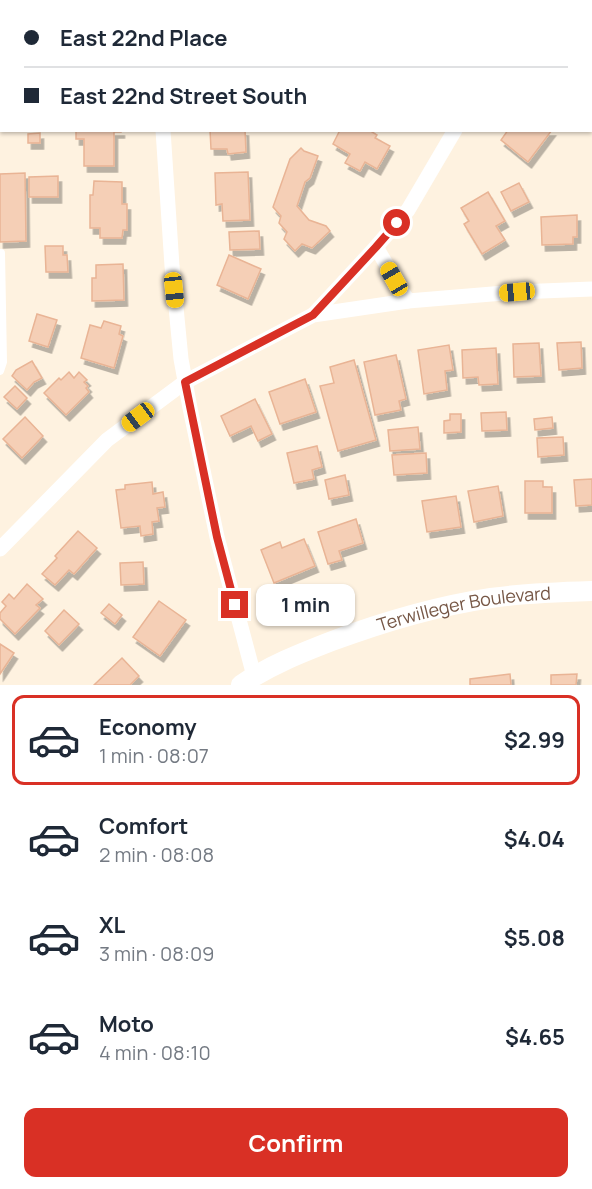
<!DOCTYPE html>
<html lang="en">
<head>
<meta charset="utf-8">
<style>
  body { margin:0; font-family:Manrope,sans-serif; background:#f2f2f3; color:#1f2937; height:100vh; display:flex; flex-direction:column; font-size:22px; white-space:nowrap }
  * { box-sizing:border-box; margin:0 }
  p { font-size:20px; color:#747a83 }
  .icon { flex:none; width:33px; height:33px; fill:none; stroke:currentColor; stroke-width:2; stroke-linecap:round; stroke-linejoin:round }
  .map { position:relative; height:685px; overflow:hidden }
  .panel { display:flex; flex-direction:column; background:#fff; flex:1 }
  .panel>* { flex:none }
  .guide { position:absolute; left:0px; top:0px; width:592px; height:132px; box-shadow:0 2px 4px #0004; display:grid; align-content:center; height:132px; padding:0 24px; background:#fff }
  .end { position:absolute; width:27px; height:27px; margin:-14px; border:8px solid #d93025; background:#fff; box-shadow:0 0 0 3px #fff }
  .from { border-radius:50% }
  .bubble { position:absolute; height:42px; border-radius:12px; background:#fff; box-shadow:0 2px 4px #0004; font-size:20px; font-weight:700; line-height:42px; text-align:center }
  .car { position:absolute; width:18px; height:36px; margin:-18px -9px; border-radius:8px; box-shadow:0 0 4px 2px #0007; background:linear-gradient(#f5c518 24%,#345 0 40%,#f5c518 0 76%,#345 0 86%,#f5c518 0) }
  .guide b { display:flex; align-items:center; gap:21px; height:57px; font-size:22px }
  .guide b+b { border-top:2px solid #e0e1e3 }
  .guide i { width:15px; height:15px; background:#1f2937 }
  ul { padding:10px 0 0; list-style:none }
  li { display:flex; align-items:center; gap:18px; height:90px; margin:0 12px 9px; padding:0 12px; border:3px solid transparent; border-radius:12px }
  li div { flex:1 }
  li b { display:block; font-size:22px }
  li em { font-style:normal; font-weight:700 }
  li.on { border-color:#d93025 }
  li>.icon { width:54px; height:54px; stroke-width:1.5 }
  .action { display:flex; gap:12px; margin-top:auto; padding:12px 24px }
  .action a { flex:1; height:69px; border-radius:12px; background:#d93025; color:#fff; font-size:24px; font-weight:700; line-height:69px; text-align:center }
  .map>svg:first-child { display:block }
  .building { fill:#f5cfb6; stroke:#e9b495; stroke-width:1.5; filter:url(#shadow) }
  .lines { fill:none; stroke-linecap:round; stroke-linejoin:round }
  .service { stroke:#fff; stroke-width:8 }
  .minor { stroke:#fff; stroke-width:15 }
  .tertiary { stroke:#fff; stroke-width:20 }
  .route { stroke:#d93025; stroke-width:8 }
  .labels { text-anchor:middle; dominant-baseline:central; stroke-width:6; stroke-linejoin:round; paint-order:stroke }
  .street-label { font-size:18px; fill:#765746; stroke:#fff6e8 }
</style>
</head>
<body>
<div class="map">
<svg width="592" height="685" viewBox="0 0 592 685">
  <defs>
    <filter id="shadow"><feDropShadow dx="3.5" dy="6" stdDeviation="0" flood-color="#0004"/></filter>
  </defs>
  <rect width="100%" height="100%" fill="#fef2e0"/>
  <g class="building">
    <path d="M 76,130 L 121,130 L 121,132 L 114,132 L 114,166 L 84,166 L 84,139 L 76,139 Z"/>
    <path d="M 210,130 L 245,130 L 246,152 L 228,154 L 227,149 L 211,149 Z"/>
    <path d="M 340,130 L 369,130 L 377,135 L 375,138 L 390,146 L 377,169 L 365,162 L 360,171 L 345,163 L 350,154 L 333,144 Z"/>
    <path d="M 508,130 L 552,130 L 528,162 L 501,140 Z"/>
    <path d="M 40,133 L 40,143 L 28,143 L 28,134 Z"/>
    <path d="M 301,148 L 304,151 L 318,156 L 310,178 L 305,182 L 297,206 L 309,220 L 326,226 L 330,231 L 312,248 L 302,244 L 295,251 L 284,239 L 287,232 L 279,223 L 281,216 L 273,207 L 290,159 Z"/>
    <path d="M 248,172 L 250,220 L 223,221 L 222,204 L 216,205 L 215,173 Z"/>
    <path d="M 25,173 L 26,241 L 0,242 L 0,174 Z"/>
    <path d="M 58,176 L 58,197 L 29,197 L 29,177 Z"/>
    <path d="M 94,181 L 122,182 L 122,204 L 127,204 L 127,230 L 123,230 L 122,238 L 100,238 L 100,228 L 90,228 L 90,195 L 93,195 Z"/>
    <path d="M 519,183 L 529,202 L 511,211 L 501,192 Z"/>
    <path d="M 488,192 L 505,221 L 496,226 L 505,240 L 482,254 L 464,224 L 469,221 L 461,208 Z"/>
    <path d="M 577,215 L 577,237 L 573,237 L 573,244 L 542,245 L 541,217 Z"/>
    <path d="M 259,231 L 260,249 L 230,250 L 229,232 Z"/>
    <path d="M 45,246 L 63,246 L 63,255 L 67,255 L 68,272 L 46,272 Z"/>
    <path d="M 229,255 L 261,269 L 248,299 L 217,285 Z"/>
    <path d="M 123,264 L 124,300 L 92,301 L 92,278 L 96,278 L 96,265 Z"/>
    <path d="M 37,314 L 57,320 L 48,347 L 29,341 Z"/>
    <path d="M 104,321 L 121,326 L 119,334 L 123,336 L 114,368 L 81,358 L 90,325 L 101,328 Z"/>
    <path d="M 581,342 L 582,368 L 559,370 L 557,343 Z"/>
    <path d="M 539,343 L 541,376 L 514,377 L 513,344 Z"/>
    <path d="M 449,345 L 453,370 L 445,371 L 447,390 L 424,394 L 418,350 Z"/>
    <path d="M 496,348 L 498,384 L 479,385 L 478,377 L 463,378 L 462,350 Z"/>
    <path d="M 396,355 L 406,399 L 399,401 L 401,410 L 375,415 L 364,362 Z"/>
    <path d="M 354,360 L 376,440 L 338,451 L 320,386 L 334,383 L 330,367 Z"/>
    <path d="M 32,361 L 42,378 L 34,382 L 27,390 L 12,376 L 16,370 Z"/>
    <path d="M 69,372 L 74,378 L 79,372 L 87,380 L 84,382 L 88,386 L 86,388 L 89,392 L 66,415 L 44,393 L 59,378 L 61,380 Z"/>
    <path d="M 305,379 L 316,412 L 280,424 L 269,392 Z"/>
    <path d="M 15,386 L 27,398 L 17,409 L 4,397 Z"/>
    <path d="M 255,399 L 272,434 L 258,441 L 251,426 L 230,436 L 221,416 Z"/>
    <path d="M 506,412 L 507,430 L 482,431 L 481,413 Z"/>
    <path d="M 450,414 L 461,414 L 461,432 L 444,433 L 444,421 L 450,420 Z"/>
    <path d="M 25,417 L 43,436 L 22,458 L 3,439 Z"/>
    <path d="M 552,417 L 553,428 L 535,430 L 534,419 Z"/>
    <path d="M 418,427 L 420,449 L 390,451 L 388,430 Z"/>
    <path d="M 563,437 L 564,455 L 538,457 L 537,438 Z"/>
    <path d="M 317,446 L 322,467 L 312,470 L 314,479 L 294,483 L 287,453 Z"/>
    <path d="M 426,453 L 427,473 L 394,475 L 392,455 Z"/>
    <path d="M 345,475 L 349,495 L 329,499 L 325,480 Z"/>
    <path d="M 592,479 L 592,505 L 576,506 L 574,480 Z"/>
    <path d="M 525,481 L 543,481 L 543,487 L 552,487 L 552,513 L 525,513 Z"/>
    <path d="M 152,482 L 153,494 L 163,492 L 165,507 L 157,508 L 159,521 L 152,522 L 153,534 L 141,536 L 140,526 L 121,528 L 116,490 L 125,489 L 125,485 Z"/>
    <path d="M 498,486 L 503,516 L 474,522 L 468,491 Z"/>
    <path d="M 456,496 L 461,527 L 427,532 L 422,501 Z"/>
    <path d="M 356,519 L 363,543 L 339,551 L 342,560 L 328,564 L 318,532 Z"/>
    <path d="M 78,531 L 97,548 L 74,574 L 69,570 L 55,585 L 42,574 L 57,558 L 55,556 Z"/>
    <path d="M 304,539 L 315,566 L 274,583 L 261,550 L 280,542 L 282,548 Z"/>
    <path d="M 143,562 L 144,584 L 121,585 L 120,563 Z"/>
    <path d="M 27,584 L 43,599 L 36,605 L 40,608 L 15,634 L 0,619 L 0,613 L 6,606 L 2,602 L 9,594 L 14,599 Z"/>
    <path d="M 159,601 L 186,620 L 160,656 L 133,637 Z"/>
    <path d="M 109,604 L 122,615 L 115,624 L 101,613 Z"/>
    <path d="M 64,610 L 79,624 L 59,645 L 45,631 Z"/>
    <path d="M 0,644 L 14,653 L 0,674 Z"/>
    <path d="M 122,658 L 139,676 L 130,685 L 94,685 Z"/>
    <path d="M 510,674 L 511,685 L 470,685 L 470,679 Z"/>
    <path d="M 577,674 L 576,685 L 551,685 L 551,675 Z"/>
  </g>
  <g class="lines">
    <path class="service" d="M 0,253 L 1,253 L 3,362 L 0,371"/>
    <g class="minor">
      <path d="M 163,0 L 163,2"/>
      <path d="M 394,0 L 401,2"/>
      <path d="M 591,14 L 592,14"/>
      <path d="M 163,130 L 172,266 L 181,359 L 190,408 L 217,537 L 254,676"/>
      <path d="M 376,247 L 408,301"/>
      <path d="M 313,315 L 376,247 L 408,210 L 455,130"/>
      <path d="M 0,549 L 107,440 L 185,382 L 313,315 L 408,301 L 517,292 L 592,289"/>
    </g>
    <path class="tertiary" id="s1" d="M 241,685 C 268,666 301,653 332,641 C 383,622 437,606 491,598 C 525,593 558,592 592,591"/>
  </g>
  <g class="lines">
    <path class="route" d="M 235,605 L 217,537 L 185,382 L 313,315 L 376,247 L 397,223"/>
  </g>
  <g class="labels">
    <g class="street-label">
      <text stroke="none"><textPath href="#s1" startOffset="238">Terwilleger Boulevard</textPath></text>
    </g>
  </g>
</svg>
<i class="end from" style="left:397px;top:223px"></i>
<i class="end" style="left:235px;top:605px"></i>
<div class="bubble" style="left:256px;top:584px;width:99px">1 min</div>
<i class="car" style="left:394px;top:279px;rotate:330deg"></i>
<i class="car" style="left:174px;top:290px;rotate:174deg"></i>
<i class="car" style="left:517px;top:292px;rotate:265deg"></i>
<i class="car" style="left:138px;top:417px;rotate:233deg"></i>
<div class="guide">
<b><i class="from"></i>East 22nd Place</b>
<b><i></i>East 22nd Street South</b>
</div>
</div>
<section class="panel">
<ul>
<li class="on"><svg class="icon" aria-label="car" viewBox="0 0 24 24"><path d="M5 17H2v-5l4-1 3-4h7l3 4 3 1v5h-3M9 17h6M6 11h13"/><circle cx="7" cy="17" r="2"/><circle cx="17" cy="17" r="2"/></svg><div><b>Economy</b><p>1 min · 08:07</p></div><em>$2.99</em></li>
<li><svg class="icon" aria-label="car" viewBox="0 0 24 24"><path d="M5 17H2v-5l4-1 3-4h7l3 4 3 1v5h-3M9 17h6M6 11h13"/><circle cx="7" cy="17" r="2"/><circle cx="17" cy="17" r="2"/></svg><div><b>Comfort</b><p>2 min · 08:08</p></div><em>$4.04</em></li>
<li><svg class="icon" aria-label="car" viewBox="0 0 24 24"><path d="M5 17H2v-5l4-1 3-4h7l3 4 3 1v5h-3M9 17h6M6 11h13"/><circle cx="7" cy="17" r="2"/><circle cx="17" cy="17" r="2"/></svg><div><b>XL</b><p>3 min · 08:09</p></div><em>$5.08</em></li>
<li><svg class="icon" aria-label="car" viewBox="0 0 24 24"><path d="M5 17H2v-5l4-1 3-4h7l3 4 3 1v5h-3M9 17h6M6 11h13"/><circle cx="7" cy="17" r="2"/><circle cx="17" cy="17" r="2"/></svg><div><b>Moto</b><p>4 min · 08:10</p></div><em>$4.65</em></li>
</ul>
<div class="action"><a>Confirm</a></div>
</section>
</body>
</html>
